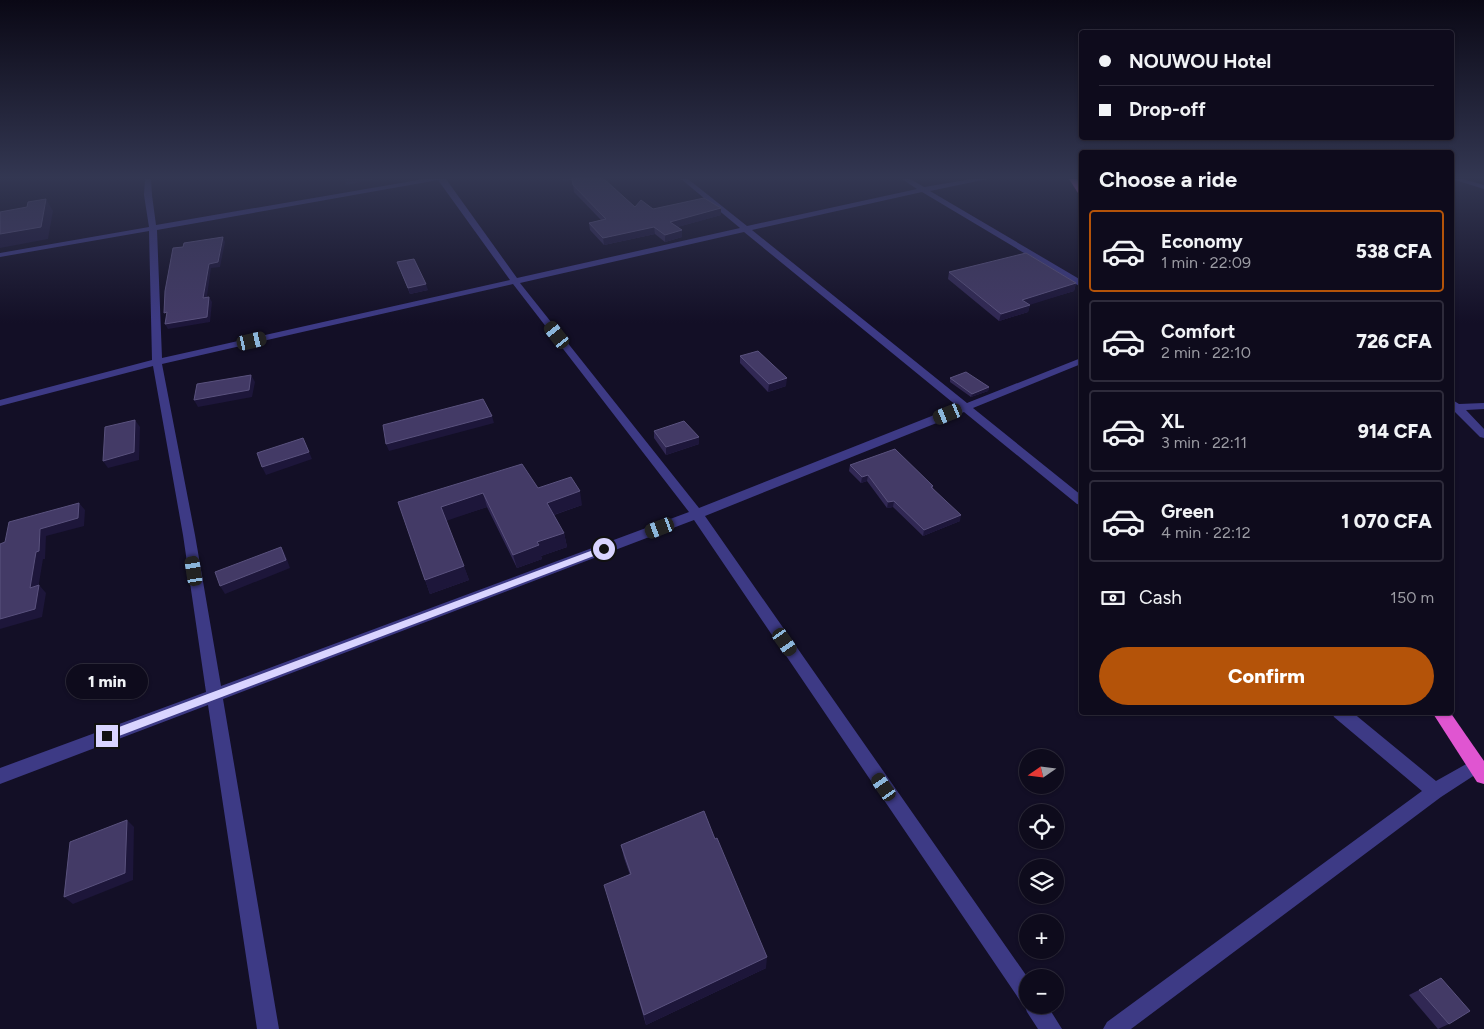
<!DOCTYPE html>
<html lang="en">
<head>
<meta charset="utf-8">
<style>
  body { margin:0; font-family:Figtree,sans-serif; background:#1c1929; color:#f1f3f6; height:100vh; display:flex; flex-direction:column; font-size:19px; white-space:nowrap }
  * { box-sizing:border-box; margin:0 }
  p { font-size:16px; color:#9b9ba3 }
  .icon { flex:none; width:28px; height:28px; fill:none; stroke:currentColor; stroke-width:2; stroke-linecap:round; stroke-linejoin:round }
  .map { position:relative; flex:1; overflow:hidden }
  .sheet { position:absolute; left:1079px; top:150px; width:375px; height:565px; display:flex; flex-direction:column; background:#0e0b1c; border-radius:5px; box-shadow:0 1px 4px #0004,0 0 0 1px #2e2b3b }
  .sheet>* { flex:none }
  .banner { position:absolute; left:1079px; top:30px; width:375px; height:110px; border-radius:5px; box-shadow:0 1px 4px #0004,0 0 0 1px #2e2b3b; display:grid; align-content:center; height:110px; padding:0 20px; background:#0e0b1c }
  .needle { width:32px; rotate:256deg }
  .buttons { position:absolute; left:1019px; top:749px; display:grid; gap:10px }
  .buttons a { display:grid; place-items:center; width:45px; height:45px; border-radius:50%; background:#0e0b1c; box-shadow:0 1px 4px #0004,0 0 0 1px #2e2b3b; font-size:25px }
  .end { position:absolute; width:22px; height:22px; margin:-11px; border:6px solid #d9d4ff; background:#111; box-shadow:0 0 0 2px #111 }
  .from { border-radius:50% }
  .bubble { position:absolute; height:35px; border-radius:18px; background:#0e0b1c; box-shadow:0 1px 4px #0004,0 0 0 1px #2e2b3b; font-size:16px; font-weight:800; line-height:35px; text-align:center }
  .car { position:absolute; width:15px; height:30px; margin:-15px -8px; border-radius:6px; box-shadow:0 0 4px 1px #0007; background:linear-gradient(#222 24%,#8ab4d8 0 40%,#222 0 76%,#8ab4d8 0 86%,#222 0) }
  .banner b { display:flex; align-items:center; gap:18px; height:48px; font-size:19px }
  .banner b+b { border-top:1px solid #2e2b3b }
  .banner i { width:12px; height:12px; background:#f1f3f6 }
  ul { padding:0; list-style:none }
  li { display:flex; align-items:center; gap:15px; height:82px; margin:0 10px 8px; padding:0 10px; border:2px solid #2e2b3b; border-radius:5px }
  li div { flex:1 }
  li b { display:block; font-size:19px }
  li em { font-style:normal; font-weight:800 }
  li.active { border-color:#b45309 }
  li>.icon { width:45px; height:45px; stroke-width:1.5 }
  h2 { padding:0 20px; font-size:22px; line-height:60px }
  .pay { display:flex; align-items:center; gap:12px; height:55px; padding:0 20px; font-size:19px }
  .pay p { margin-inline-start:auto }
  .cta { display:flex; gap:10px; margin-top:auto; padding:10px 20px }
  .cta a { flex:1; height:58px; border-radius:30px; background:#b45309; color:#fff; font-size:20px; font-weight:800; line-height:58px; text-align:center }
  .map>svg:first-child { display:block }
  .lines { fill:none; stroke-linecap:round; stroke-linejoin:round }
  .minor { fill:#3d3a85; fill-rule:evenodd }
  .trunk { fill:#e055d1; fill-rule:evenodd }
  .wall { fill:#312854 }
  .shaded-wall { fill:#1d163a }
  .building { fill:#433a66; stroke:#5a527e }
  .route { fill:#d9d4ff }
</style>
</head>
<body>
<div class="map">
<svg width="1484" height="1029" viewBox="0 0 1484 1029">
  <rect width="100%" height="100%" fill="#130f26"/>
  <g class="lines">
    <g class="minor">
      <path d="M 145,179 L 151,179 L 152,195 L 156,225 L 424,179 L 446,179 L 517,278 L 740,228 L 681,179 L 688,179 L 747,226 L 917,189 L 902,179 L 910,179 L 924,187 L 972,179 L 987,179 L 930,191 L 1081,280 L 1081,287 L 922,192 L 752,230 L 967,403 L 1081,358 L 1081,364 L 973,408 L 1081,495 L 1081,505 L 1077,504 L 964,412 L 705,516 L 1028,978 L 1028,1005 L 1047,1005 L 1062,1029 L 1038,1029 L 1027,1012 L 1024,1004 L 1021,1002 L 694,520 L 223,699 L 279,1029 L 257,1029 L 208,705 L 0,784 L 0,768 L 206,692 L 183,535 L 153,366 L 0,406 L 0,400 L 152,360 L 149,231 L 0,257 L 0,253 L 149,227 L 144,195 ZM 438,180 L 510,280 L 162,358 L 157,230 ZM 744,232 L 957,406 L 699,508 L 520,283 ZM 513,284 L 689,512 L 221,686 L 195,535 L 162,364 Z"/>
      <path d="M 1452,179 L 1463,179 L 1484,185 L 1484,189 Z"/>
      <path d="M 1451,399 L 1459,404 L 1484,403 L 1484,409 L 1466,410 L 1484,429 L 1484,438 L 1480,437 L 1454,411 L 1451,411 Z"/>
      <path d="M 1332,712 L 1352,712 L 1436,781 L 1477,758 L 1483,761 L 1484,769 L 1441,797 L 1131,1029 L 1103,1029 L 1107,1022 L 1422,791 L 1334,717 Z"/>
    </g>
    <g class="trunk">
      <path d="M 1069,179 L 1077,179 L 1081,186 L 1081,193 L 1078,193 Z"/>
      <path d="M 1432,712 L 1450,712 L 1484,761 L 1484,784 L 1477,782 Z"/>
    </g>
  </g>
  <g class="wall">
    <path d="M 563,179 L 604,179 L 635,207 L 653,209 L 721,208 L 721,215 L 677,227 L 682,230 L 682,237 L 665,242 L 655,234 L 604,245 L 590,230 L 589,223 L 601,220 L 574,192 L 572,179 L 564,181 Z"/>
    <path d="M 397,262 L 428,290 L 410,294 Z"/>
    <path d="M 949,272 L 1076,283 L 1074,291 L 1030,304 L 1028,312 L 999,321 L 948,279 Z"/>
    <path d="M 740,356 L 786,386 L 768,392 L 740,363 Z"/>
    <path d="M 950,378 L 989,387 L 988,391 L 971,397 L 950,382 Z"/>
    <path d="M 654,431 L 699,444 L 666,455 L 654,438 Z"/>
    <path d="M 850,465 L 933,486 L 933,488 L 960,521 L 923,536 L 893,507 L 887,508 L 867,481 L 861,483 L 849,471 Z"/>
    <path d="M 538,488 L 582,505 L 554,515 L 564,533 L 567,547 L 541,556 L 542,559 L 517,568 L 487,507 L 446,520 L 469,580 L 430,594 L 398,502 Z"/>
    <path d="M 621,845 L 766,968 L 646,1025 L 608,897 L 630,875 L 624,858 Z"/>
    <path d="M 1419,990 L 1449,1024 L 1438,1029 L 1409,995 Z"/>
  </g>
  <g class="shaded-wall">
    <path d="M 344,179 L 372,179 L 372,180 L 346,185 Z"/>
    <path d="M 564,179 L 572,179 L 564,181 Z"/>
    <path d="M 46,199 L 53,211 L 48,239 L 0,248 L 0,234 Z"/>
    <path d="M 721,208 L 721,215 L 671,229 L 670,222 Z"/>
    <path d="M 654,227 L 655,234 L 604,245 L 603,238 Z"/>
    <path d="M 682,230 L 682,237 L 665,242 L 665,235 Z"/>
    <path d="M 223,237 L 225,242 L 220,267 L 211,268 L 206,303 L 203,298 L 209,264 Z"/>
    <path d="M 1076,283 L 1074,291 L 1020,308 L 1022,300 Z"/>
    <path d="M 426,284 L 428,290 L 410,294 L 408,288 Z"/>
    <path d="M 209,297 L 212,302 L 210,322 L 168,329 L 165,324 Z"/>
    <path d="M 1030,305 L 1028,312 L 999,321 L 1001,314 Z"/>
    <path d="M 251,375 L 255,382 L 252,397 L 198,407 L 194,400 Z"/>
    <path d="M 787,378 L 786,386 L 768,392 L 769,384 Z"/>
    <path d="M 989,387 L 988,391 L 971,397 L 972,394 Z"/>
    <path d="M 492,416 L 494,423 L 389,451 L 386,444 Z"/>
    <path d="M 135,420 L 140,427 L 139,460 L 108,468 L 103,461 Z"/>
    <path d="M 699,437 L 699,444 L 666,455 L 666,447 Z"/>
    <path d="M 309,452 L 312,459 L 266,475 L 262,467 Z"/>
    <path d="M 868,475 L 867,481 L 861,483 L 862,477 Z"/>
    <path d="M 580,491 L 582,505 L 550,516 L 547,503 Z"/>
    <path d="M 483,493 L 487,507 L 446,521 L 441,507 Z"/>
    <path d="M 894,501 L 893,507 L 887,508 L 888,502 Z"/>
    <path d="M 79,503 L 85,510 L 84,526 L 46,536 L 45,559 L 43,559 L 37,595 L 30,588 L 40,529 Z"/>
    <path d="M 961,515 L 960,521 L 923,536 L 924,530 Z"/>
    <path d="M 564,533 L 567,547 L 541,556 L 542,559 L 517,568 L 513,555 L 537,542 Z"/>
    <path d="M 281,547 L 285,554 L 290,568 L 225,594 L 220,586 Z"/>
    <path d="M 464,566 L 469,580 L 430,594 L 425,580 Z"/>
    <path d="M 39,585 L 46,593 L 42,617 L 0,629 L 0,619 Z"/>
    <path d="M 127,820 L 134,827 L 133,880 L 73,904 L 64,897 Z"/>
    <path d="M 767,957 L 766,968 L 646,1025 L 644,1015 Z"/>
  </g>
  <g class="building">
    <path d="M 572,179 L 604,179 L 635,207 L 641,200 L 653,209 L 704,198 L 721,208 L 670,222 L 682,230 L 665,235 L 654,227 L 603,238 L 589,223 L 606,219 L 573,185 Z"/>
    <path d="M 46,199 L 41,227 L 0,234 L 0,212 L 27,207 L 28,202 Z"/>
    <path d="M 223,237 L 218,262 L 209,264 L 203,298 L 209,297 L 207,317 L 165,324 L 167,312 L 164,313 L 165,291 L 173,248 L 183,247 L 184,243 Z"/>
    <path d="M 1026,253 L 1076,283 L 1022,300 L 1030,305 L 1001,314 L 949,272 Z"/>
    <path d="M 414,259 L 426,284 L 408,288 L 397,262 Z"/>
    <path d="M 758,351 L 787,378 L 769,384 L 740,356 Z"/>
    <path d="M 966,372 L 989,387 L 972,394 L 950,378 Z"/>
    <path d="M 251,375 L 249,390 L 194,400 L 197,384 Z"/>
    <path d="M 483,399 L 492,416 L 386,444 L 383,425 Z"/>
    <path d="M 135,420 L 134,452 L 103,461 L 105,427 Z"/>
    <path d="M 684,421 L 699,437 L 666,447 L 654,431 Z"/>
    <path d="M 303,438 L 309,452 L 262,467 L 257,453 Z"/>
    <path d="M 895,449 L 933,486 L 931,487 L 961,515 L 924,530 L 894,501 L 888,502 L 868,475 L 862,477 L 850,465 Z"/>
    <path d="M 522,464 L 538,488 L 571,477 L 580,491 L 547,503 L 564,533 L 537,542 L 539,545 L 513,555 L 483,493 L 441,507 L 464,566 L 425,580 L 398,502 Z"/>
    <path d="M 79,503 L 78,518 L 40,529 L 39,551 L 36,552 L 30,588 L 39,585 L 35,609 L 0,619 L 0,544 L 5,542 L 9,522 Z"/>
    <path d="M 281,547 L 286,560 L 220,586 L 215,572 Z"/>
    <path d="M 704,811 L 715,839 L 717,838 L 767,957 L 644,1015 L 604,885 L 631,874 L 621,845 Z"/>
    <path d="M 127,820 L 125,873 L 64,897 L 70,842 Z"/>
    <path d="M 1441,978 L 1470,1011 L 1449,1024 L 1419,990 Z"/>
  </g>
  <linearGradient id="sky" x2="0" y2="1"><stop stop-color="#0a0815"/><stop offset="0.55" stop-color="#333752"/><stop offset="1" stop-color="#333752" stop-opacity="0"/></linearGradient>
  <rect width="1484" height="323" fill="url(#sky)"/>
  <path class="route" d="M 604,546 L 608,549 L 607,551 L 111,739 L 107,741 L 102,736 L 103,733 Z"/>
</svg>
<div class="buttons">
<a><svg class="needle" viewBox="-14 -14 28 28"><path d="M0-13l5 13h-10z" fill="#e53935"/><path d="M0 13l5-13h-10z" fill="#9b9ba3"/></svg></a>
<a><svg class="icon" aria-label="locate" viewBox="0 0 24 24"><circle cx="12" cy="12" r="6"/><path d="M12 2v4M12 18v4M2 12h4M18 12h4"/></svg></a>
<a><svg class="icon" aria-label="layers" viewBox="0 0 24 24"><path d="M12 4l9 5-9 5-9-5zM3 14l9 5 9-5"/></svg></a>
<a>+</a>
<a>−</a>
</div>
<i class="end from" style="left:604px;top:549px"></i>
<i class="end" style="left:107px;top:736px"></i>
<div class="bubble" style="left:66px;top:664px;width:82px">1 min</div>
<i class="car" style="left:557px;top:335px;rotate:322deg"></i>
<i class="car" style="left:252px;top:341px;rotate:77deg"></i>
<i class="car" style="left:948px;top:414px;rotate:248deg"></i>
<i class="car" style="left:660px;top:528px;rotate:249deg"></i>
<i class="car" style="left:194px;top:571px;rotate:351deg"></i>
<i class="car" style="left:785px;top:642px;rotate:145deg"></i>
<i class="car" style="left:884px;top:787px;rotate:325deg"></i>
<div class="banner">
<b><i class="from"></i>NOUWOU Hotel</b>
<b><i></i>Drop-off</b>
</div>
<section class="sheet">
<h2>Choose a ride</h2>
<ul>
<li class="active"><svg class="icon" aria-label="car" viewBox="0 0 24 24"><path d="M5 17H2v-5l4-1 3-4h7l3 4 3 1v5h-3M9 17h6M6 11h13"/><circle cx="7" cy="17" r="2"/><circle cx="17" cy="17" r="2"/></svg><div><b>Economy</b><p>1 min · 22:09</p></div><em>538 CFA</em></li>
<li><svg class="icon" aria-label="car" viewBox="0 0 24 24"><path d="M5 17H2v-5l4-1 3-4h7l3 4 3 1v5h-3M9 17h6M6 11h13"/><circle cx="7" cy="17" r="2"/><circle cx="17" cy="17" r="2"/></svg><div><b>Comfort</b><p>2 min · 22:10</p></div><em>726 CFA</em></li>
<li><svg class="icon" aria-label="car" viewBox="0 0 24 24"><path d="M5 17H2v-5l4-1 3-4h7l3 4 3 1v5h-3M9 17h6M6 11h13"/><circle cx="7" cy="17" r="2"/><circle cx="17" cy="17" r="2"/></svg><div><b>XL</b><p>3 min · 22:11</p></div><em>914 CFA</em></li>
<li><svg class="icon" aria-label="car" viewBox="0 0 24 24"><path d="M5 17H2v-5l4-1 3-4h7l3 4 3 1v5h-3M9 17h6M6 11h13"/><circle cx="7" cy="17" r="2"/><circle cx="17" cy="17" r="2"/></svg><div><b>Green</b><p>4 min · 22:12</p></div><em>1 070 CFA</em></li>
</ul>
<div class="pay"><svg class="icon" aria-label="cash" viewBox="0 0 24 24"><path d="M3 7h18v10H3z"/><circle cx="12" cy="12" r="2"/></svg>Cash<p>150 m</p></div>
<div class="cta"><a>Confirm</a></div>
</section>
</div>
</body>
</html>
